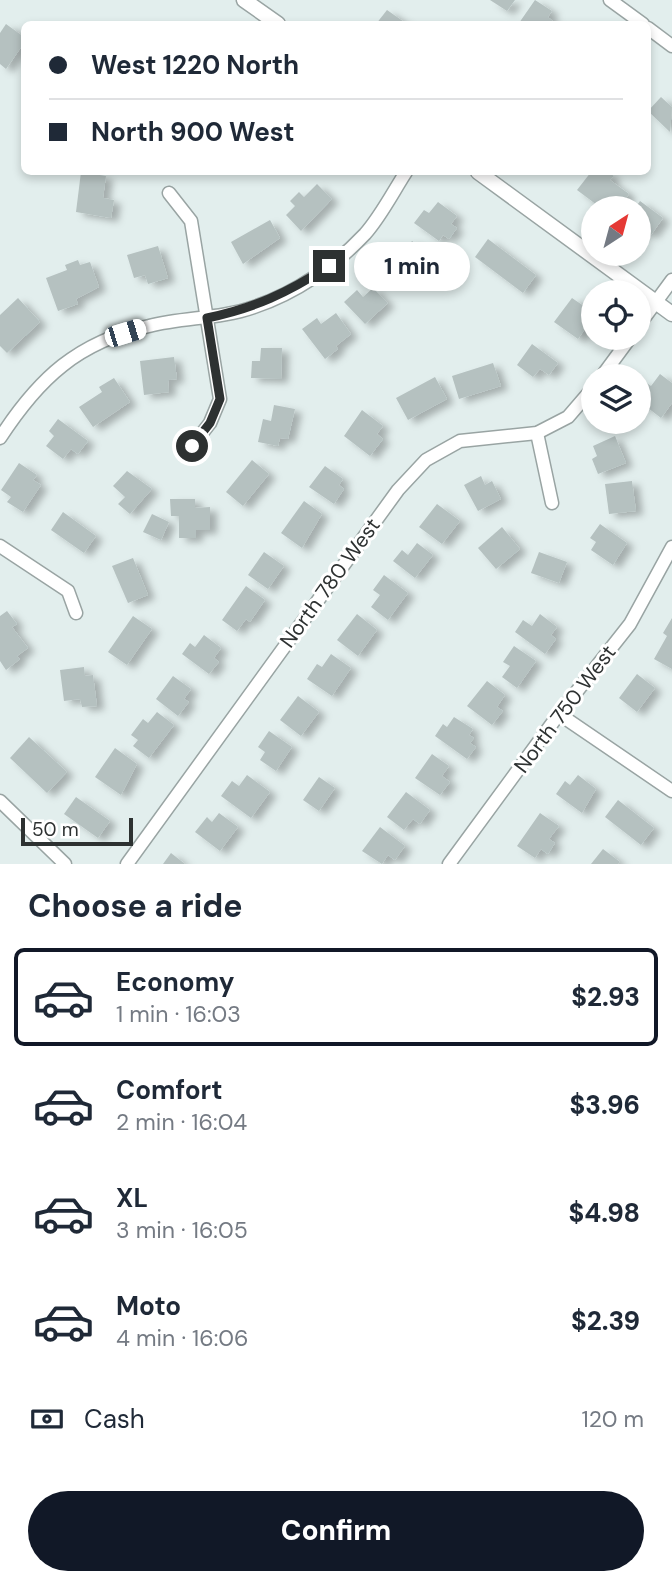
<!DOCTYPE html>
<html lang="en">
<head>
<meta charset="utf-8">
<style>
  body { margin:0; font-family:"DM Sans",sans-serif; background:#f2f2f3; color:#1f2937; height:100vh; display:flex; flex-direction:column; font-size:26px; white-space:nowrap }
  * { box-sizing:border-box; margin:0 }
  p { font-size:23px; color:#747a83 }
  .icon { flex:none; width:38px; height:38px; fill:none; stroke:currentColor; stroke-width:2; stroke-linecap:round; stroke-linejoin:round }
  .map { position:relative; height:864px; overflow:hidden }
  .side { display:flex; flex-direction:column; background:#fff; flex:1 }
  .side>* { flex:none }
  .hud { position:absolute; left:21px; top:21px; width:630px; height:154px; border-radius:10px; box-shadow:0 4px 10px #0003; display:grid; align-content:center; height:154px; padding:0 28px; background:#fff }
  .needle { width:46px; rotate:36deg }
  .tools { position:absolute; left:581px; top:196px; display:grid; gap:14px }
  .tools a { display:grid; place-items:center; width:70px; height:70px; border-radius:50%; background:#fff; box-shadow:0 4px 10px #0003; font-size:35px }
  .scale { position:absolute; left:21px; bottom:18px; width:112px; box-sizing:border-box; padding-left:7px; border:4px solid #2d3131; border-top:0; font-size:19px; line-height:24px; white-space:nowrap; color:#2d3131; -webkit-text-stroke:5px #fff; paint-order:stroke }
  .end { position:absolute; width:32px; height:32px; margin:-16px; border:9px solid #2d3131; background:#fff; box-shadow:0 0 0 4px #fff }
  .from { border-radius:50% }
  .bubble { position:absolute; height:49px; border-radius:24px; background:#fff; box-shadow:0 4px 10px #0003; font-size:23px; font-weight:800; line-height:49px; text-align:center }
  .car { position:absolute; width:21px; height:42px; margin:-21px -10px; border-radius:9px; box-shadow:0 0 5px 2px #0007; background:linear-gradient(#fff 24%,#345 0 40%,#fff 0 76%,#345 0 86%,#fff 0) }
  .hud b { display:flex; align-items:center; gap:24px; height:66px; font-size:26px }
  .hud b+b { border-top:2px solid #e0e1e3 }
  .hud i { width:18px; height:18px; background:#1f2937 }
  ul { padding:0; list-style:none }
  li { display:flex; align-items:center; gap:21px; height:98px; margin:0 14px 10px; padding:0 14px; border:4px solid transparent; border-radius:10px }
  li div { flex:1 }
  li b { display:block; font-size:26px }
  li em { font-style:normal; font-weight:800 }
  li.current { border-color:#111827 }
  li>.icon { width:63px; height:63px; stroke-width:1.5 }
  h2 { padding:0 28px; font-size:32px; line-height:84px }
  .pay { display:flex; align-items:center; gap:18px; height:77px; padding:0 28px; font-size:26px }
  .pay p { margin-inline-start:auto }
  .button { display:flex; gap:14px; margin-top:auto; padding:14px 28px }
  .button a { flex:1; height:80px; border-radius:42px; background:#111827; color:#fff; font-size:28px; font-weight:800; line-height:80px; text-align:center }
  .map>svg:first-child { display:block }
  .building { fill:#b5c1c0; filter:url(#shadow) }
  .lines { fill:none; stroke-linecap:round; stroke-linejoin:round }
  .minor-casing { stroke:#99a4a3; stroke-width:15 }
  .tertiary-casing { stroke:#99a4a3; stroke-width:17 }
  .minor { stroke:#fff; stroke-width:12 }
  .tertiary { stroke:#fff; stroke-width:14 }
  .route { stroke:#2d3131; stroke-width:9 }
  .labels { text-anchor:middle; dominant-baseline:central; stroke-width:6; stroke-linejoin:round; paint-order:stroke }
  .street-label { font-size:21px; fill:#2d3131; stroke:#fff }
</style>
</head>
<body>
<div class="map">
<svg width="672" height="864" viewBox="0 0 672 864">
  <defs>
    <filter id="shadow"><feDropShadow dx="7" dy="4" stdDeviation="3.5" flood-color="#0004"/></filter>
  </defs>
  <rect width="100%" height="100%" fill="#e2eeed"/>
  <g class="building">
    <path d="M 490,0 L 515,0 L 507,11 Z"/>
    <path d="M 535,0 L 552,11 L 548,17 L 556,24 L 519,23 Z"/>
    <path d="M 387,10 L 407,24 L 376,24 Z"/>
    <path d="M 6,24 L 24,37 L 24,43 L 6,69 L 0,64 L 0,33 Z"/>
    <path d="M 661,97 L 672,107 L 670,132 L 648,111 Z"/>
    <path d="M 81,172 L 106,176 L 103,198 L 114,200 L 111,218 L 76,212 Z"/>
    <path d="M 591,172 L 607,172 L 614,176 L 610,180 L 629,194 L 618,208 L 601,208 L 577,190 Z"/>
    <path d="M 317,184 L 332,199 L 301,231 L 286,215 L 295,206 L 290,201 L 299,192 L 304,197 Z"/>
    <path d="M 640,201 L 663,218 L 651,235 L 644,230 L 639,236 L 639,208 L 635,208 Z"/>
    <path d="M 438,202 L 457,216 L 451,224 L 457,228 L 449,239 L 443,235 L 439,241 L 414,223 L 424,210 L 429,213 Z"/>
    <path d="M 270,220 L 280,238 L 243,264 L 231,242 Z"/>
    <path d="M 488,239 L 536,275 L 523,293 L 475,257 Z"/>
    <path d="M 412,241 L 430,255 L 412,279 L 389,260 L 399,247 L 404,252 Z"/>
    <path d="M 158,246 L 168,278 L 148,284 L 145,275 L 134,278 L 127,255 Z"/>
    <path d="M 78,260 L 80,265 L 90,262 L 99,287 L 76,299 L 78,304 L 58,311 L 46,278 L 67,270 L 65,265 Z"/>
    <path d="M 373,288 L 388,303 L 365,324 L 344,302 L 357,290 L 363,297 Z"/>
    <path d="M 18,298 L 40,322 L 7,353 L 0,346 L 0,315 Z"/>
    <path d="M 572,298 L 591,311 L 584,320 L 589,323 L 578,339 L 554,322 Z"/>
    <path d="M 336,313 L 351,334 L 336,346 L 338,349 L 325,359 L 302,329 L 317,318 L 321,324 Z"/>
    <path d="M 532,344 L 558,363 L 549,375 L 540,369 L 533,377 L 517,365 Z"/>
    <path d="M 261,348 L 282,348 L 281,379 L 251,378 L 252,361 L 260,361 Z"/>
    <path d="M 174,357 L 177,379 L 168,380 L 169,392 L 144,395 L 140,361 Z"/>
    <path d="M 493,363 L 501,386 L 459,399 L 452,376 Z"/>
    <path d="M 660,374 L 672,383 L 672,403 L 661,418 L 639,401 L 639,390 L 645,382 L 651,386 Z"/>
    <path d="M 435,377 L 447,399 L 408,420 L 396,398 Z"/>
    <path d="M 114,378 L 130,402 L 93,427 L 79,407 L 102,392 L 99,387 Z"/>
    <path d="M 274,405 L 295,409 L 288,439 L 280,438 L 278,446 L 258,442 L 263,419 L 271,421 Z"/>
    <path d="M 362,410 L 383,426 L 377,434 L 383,439 L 370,456 L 344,436 Z"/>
    <path d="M 58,419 L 88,441 L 78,454 L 71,449 L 63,459 L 46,446 L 54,436 L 49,431 Z"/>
    <path d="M 615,436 L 626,463 L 598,474 L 592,459 L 597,456 L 593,446 Z"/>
    <path d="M 252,460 L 269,474 L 243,506 L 226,492 Z"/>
    <path d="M 19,463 L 37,475 L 33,480 L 41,485 L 23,512 L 7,502 L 11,497 L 1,490 Z"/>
    <path d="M 325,466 L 343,479 L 339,485 L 344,489 L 334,504 L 309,487 Z"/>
    <path d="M 127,471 L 152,489 L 130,514 L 118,504 L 125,497 L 113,486 Z"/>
    <path d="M 481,476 L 485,485 L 492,481 L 501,499 L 478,511 L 464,485 Z"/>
    <path d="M 632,481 L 636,511 L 609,514 L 605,484 Z"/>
    <path d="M 170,499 L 195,499 L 195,508 L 210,507 L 210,530 L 196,530 L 196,538 L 179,538 L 179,516 L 171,516 Z"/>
    <path d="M 304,501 L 322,514 L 302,548 L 281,533 Z"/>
    <path d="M 437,504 L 460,521 L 442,544 L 419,527 Z"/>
    <path d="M 63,512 L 96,536 L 84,553 L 51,530 Z"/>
    <path d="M 152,514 L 169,522 L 161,540 L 143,532 Z"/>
    <path d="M 600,524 L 627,543 L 613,565 L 591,550 L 596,542 L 590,538 Z"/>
    <path d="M 502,527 L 520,549 L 496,569 L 478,548 Z"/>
    <path d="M 417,543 L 433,555 L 415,578 L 393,561 L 402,550 L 408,555 Z"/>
    <path d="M 264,552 L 284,566 L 268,589 L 248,575 Z"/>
    <path d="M 539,552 L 567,562 L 559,583 L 531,573 Z"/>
    <path d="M 133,558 L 148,595 L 128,603 L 112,566 Z"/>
    <path d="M 384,575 L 408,593 L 388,620 L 371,607 L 380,595 L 373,590 Z"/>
    <path d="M 246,586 L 265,600 L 250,622 L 246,619 L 237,631 L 222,620 Z"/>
    <path d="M 7,611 L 17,624 L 12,627 L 28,648 L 17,656 L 20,659 L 6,670 L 0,661 L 0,616 Z"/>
    <path d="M 357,614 L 377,630 L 358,656 L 337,640 Z"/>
    <path d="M 540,614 L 557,627 L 551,635 L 556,639 L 545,654 L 515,632 L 523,620 L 532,626 Z"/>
    <path d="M 133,616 L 152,629 L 127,665 L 108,652 Z"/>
    <path d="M 672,618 L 672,669 L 654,659 L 667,636 L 663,633 Z"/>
    <path d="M 204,635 L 221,648 L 214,658 L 219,662 L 209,674 L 182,654 L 190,643 L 195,647 Z"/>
    <path d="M 514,646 L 536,661 L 517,688 L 502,677 L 510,666 L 503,662 Z"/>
    <path d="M 331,654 L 351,668 L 332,696 L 307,679 L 317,664 L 322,667 Z"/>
    <path d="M 84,667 L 85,676 L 93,675 L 97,706 L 82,707 L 80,699 L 64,701 L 60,670 Z"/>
    <path d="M 637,674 L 655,688 L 637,712 L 619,698 Z"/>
    <path d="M 173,676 L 191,689 L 184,699 L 189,702 L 178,716 L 156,699 Z"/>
    <path d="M 487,681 L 505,695 L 497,707 L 503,711 L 492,725 L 467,706 Z"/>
    <path d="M 298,696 L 319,712 L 301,736 L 280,720 Z"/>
    <path d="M 157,712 L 174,725 L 149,758 L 133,746 L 138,740 L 131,735 L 143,719 L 148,723 Z"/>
    <path d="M 454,717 L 473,729 L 469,735 L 474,738 L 470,743 L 476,747 L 467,759 L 435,736 L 443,724 L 447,727 Z"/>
    <path d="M 269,731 L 292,747 L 276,771 L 260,760 L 265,752 L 258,747 Z"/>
    <path d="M 29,737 L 67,772 L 47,793 L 10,758 Z"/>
    <path d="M 115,748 L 137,764 L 121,795 L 95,777 Z"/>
    <path d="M 432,754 L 449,766 L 442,776 L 450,782 L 440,795 L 415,778 Z"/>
    <path d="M 247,775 L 270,792 L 251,818 L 221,796 L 232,781 L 239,786 Z"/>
    <path d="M 578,775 L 596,789 L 582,813 L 556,794 L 565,781 L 570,785 Z"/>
    <path d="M 319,777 L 335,788 L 319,811 L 303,800 Z"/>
    <path d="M 406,792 L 430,810 L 420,824 L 413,819 L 404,830 L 387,817 Z"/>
    <path d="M 76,797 L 110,821 L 98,838 L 64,814 Z"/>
    <path d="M 618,800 L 654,828 L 641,845 L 605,817 Z"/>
    <path d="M 219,813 L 238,827 L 220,851 L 195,832 L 207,817 L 212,822 Z"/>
    <path d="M 540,813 L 559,826 L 549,839 L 555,843 L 548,854 L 541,849 L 535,858 L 517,846 Z"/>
    <path d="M 380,827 L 405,846 L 395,860 L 388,855 L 382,864 L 362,851 Z"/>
    <path d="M 603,849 L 620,862 L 618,864 L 591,864 Z"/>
    <path d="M 171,853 L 185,864 L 163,864 Z"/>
  </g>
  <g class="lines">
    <g class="minor-casing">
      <g id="minor">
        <path d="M 610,0 L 643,24"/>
        <path d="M 648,28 L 672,46"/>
        <path d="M 169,193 L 191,221 L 220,399 L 210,423 L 192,446"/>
        <path d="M 639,325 L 672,280"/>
        <path d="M 602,376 L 630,338"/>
        <path d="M 537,433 L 552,503"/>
        <path d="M 0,438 C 39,378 78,342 149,326 C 184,317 220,319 254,307 C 296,293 335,266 365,234 C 381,216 393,192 406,172"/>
        <path d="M 0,546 L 68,591 L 76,613"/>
        <path d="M 559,714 L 672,791"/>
        <path d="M 0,801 L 65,864"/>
        <path d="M 127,864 L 398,490 L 426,460 L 460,441 L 537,433 L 568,417 L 593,388"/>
        <path d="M 449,864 L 559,714 L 630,624 L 672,547"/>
      </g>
    </g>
    <g class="tertiary-casing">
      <g id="tertiary">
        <path d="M 244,0 L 278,24"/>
        <path d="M 478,172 L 672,314"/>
      </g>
    </g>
    <use href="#minor" class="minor"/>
    <use href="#tertiary" class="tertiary"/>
  </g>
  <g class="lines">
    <path class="route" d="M 192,446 L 210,423 L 220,399 L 207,318 C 255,308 287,293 329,266"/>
  </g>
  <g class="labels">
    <g class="street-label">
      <text transform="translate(330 583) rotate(-54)">North 780 West</text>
      <text transform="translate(565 709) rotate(-53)">North 750 West</text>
    </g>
  </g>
</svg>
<div class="tools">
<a><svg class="needle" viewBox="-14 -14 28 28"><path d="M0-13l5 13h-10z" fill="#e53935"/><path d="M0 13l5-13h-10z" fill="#747a83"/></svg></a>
<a><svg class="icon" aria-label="locate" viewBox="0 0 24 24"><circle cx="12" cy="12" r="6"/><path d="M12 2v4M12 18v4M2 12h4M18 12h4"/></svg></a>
<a><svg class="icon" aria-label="layers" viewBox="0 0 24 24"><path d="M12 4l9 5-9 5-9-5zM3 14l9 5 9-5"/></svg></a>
</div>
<div class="scale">50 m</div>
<i class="end from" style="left:192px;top:446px"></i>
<i class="end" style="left:329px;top:266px"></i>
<div class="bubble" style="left:354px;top:242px;width:116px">1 min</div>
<i class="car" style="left:125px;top:333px;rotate:73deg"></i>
<div class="hud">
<b><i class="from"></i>West 1220 North</b>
<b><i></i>North 900 West</b>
</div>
</div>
<section class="side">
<h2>Choose a ride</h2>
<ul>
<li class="current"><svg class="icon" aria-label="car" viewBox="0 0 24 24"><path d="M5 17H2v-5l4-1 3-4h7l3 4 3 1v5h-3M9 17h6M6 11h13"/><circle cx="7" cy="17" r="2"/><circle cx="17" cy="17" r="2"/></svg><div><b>Economy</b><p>1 min · 16:03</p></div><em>$2.93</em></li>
<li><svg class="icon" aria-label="car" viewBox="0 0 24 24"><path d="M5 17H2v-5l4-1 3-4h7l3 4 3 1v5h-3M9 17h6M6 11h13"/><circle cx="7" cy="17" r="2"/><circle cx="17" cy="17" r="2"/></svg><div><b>Comfort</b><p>2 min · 16:04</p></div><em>$3.96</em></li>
<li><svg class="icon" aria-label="car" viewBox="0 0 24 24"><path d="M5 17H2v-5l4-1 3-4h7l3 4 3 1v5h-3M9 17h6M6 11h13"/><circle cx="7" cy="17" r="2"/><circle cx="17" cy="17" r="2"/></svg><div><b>XL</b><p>3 min · 16:05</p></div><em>$4.98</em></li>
<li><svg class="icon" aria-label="car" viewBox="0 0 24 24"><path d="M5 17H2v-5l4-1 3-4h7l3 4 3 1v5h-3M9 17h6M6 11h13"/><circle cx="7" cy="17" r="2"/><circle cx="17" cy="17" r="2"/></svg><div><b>Moto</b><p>4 min · 16:06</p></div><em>$2.39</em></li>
</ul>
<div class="pay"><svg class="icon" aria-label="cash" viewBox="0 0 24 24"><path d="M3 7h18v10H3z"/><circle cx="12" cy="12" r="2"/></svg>Cash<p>120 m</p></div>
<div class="button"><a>Confirm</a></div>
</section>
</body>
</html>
